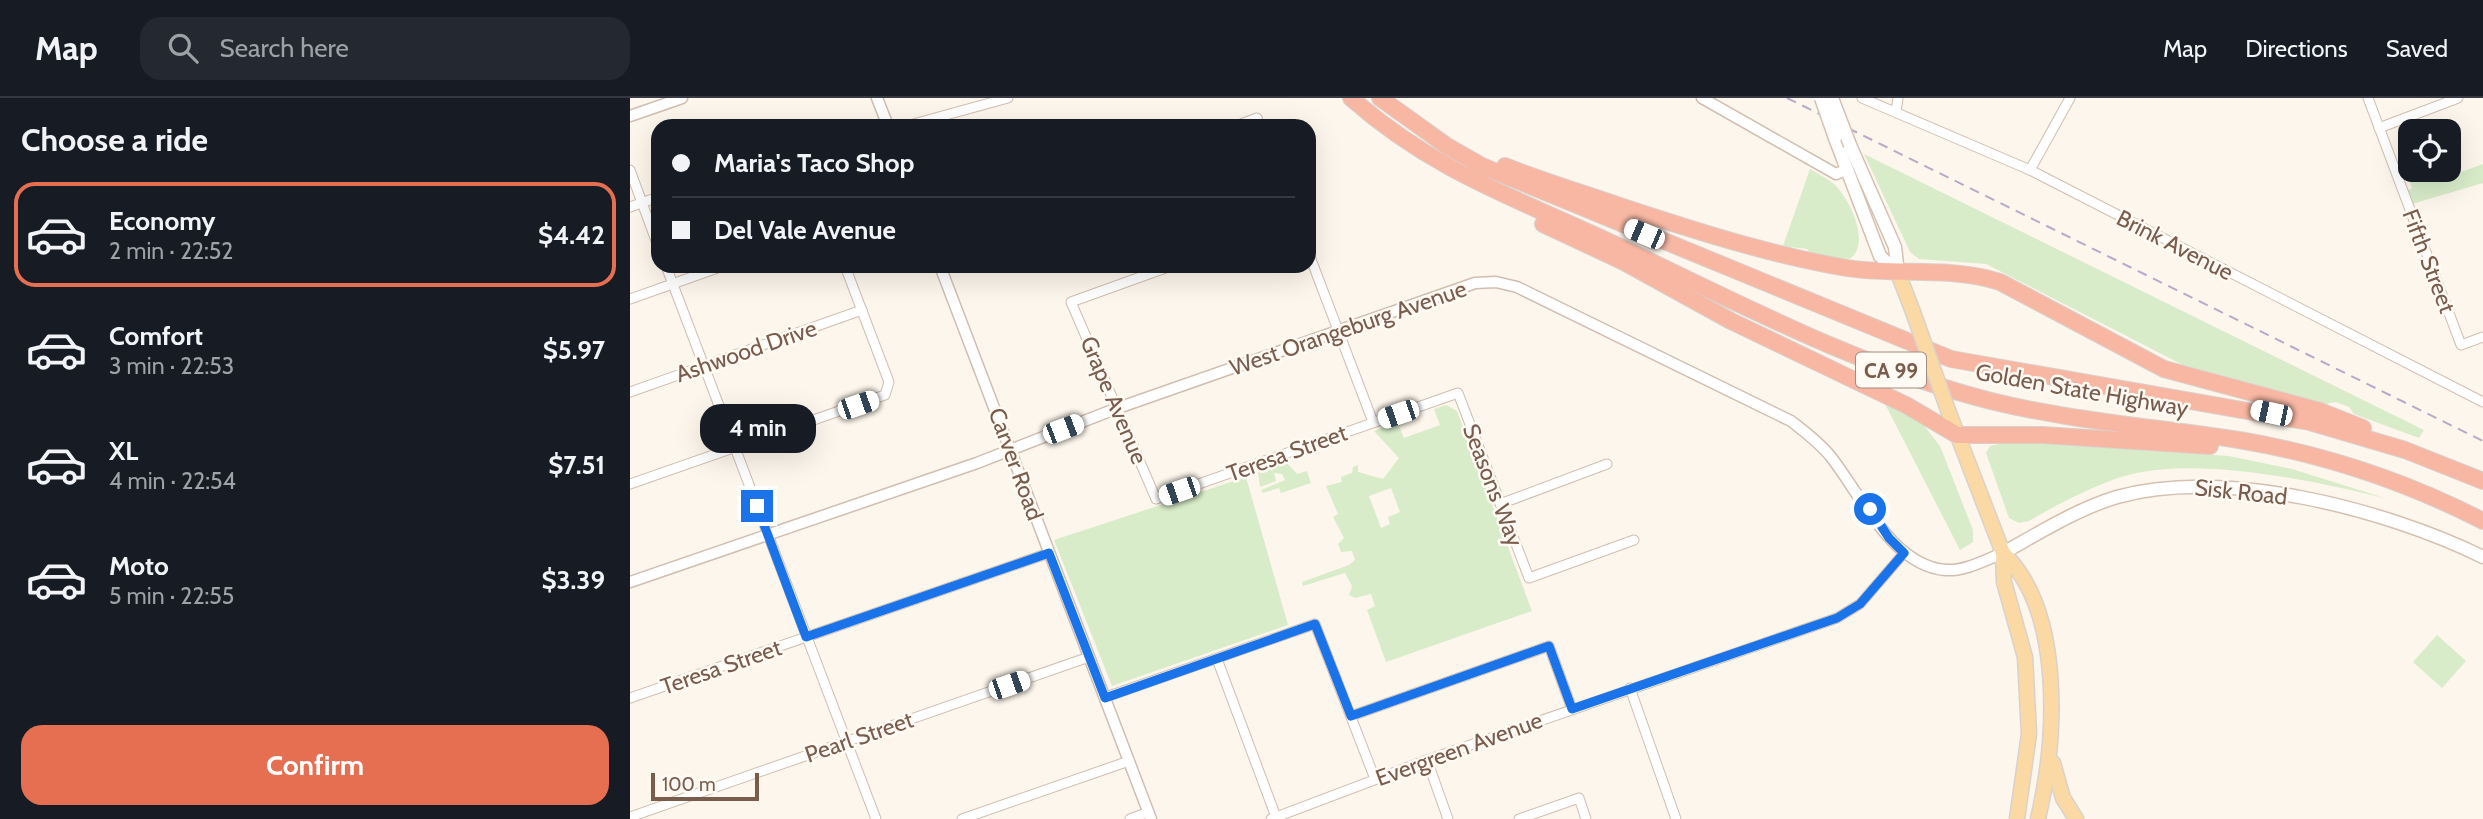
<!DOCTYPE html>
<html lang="en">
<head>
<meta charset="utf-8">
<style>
  body { margin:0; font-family:Cabin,sans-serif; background:#242831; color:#f1f3f6; height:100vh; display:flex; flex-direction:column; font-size:26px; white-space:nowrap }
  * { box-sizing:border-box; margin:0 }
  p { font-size:23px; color:#9ea1a6 }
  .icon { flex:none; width:38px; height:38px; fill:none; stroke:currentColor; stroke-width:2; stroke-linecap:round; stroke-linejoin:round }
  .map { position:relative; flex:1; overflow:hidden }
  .side { display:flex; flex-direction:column; background:#171b24; width:630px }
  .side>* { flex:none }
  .banner { position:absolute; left:21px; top:21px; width:665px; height:154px; border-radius:21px; box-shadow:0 7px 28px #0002; display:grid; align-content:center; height:154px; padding:0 21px; background:#171b24 }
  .fabs { position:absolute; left:1768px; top:21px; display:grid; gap:14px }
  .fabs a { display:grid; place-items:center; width:63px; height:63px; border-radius:14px; background:#171b24; box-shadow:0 7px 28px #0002; font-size:35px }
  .scale { position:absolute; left:21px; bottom:18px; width:108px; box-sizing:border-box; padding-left:7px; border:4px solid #7a5c4d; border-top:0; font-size:19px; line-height:24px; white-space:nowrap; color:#7a5c4d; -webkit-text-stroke:5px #fffaf3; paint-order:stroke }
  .end { position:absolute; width:32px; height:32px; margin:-16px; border:9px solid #1a73e8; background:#fff; box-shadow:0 0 0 4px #fff }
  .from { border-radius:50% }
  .bubble { position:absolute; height:49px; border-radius:21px; background:#171b24; box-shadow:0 7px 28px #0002; font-size:23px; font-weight:700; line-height:49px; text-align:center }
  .car { position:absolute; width:21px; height:42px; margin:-21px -10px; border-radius:9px; box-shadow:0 0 5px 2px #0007; background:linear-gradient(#fff 24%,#345 0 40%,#fff 0 76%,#345 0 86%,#fff 0) }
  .banner b { display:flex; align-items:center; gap:24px; height:66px; font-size:26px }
  .banner b+b { border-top:2px solid #363941 }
  .banner i { width:18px; height:18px; background:#f1f3f6 }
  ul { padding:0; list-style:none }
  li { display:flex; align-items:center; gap:21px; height:105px; margin:0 14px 10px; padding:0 7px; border:4px solid transparent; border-radius:21px }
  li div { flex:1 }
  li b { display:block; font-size:26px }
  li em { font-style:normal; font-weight:700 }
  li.on { border-color:#e76f51 }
  li>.icon { width:63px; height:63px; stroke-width:1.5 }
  h2 { padding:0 21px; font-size:32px; line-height:84px }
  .button { display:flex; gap:14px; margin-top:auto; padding:14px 21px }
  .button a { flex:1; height:80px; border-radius:21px; background:#e76f51; color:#fff; font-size:28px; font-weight:700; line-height:80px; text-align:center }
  header { display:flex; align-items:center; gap:42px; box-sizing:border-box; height:98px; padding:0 35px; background:#171b24; border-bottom:2px solid #363941 }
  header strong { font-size:33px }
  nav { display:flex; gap:38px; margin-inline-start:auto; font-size:24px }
  .search { width:490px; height:63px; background:#242831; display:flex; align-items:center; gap:18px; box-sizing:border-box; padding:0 24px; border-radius:21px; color:#9ea1a6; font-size:26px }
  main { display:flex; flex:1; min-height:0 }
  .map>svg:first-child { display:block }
  .green { fill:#d8ecc9; fill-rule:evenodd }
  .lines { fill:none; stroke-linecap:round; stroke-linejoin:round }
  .minor-casing { stroke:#d1beb0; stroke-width:11 }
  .tertiary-casing { stroke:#d1beb0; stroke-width:13 }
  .secondary-casing { stroke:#d6c0b0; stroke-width:15 }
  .primary-casing { stroke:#dad1cd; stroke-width:17 }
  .motorway-casing { stroke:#dad1cd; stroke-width:18 }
  .minor { stroke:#fff; stroke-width:9 }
  .tertiary { stroke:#fff; stroke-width:10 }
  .secondary { stroke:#fff; stroke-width:12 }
  .primary { stroke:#fbd9a5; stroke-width:14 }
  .motorway { stroke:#f7b7a3; stroke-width:16 }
  .rail { stroke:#b9a8c9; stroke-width:2; stroke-dasharray:10 7; stroke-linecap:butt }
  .secondary-bridge-casing { stroke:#d6c0b0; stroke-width:15; stroke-linecap:butt }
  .primary-bridge-casing { stroke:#dad1cd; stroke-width:17; stroke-linecap:butt }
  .secondary-bridge { stroke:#fff; stroke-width:12 }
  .primary-bridge { stroke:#fbd9a5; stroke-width:14 }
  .route { stroke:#1a73e8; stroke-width:9 }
  .labels { text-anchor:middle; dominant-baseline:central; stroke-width:5; stroke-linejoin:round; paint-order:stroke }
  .shield { fill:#fffaf3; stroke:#a28b7f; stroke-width:2 }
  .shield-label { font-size:21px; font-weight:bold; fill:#7a5c4d }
  .street-label { font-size:23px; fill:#7a5c4d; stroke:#fffaf3 }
</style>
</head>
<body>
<header>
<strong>Map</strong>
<div class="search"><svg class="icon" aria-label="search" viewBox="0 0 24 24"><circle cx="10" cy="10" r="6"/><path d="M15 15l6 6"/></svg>Search here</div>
<nav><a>Map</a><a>Directions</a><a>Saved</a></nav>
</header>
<main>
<section class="side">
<h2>Choose a ride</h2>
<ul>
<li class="on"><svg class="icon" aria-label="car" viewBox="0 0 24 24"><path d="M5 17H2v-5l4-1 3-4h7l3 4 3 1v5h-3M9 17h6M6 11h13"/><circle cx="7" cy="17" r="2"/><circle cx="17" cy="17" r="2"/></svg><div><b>Economy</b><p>2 min · 22:52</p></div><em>$4.42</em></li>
<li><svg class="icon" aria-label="car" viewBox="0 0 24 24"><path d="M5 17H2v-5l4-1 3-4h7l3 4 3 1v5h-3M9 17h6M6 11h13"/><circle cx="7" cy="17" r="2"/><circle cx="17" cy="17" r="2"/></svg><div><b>Comfort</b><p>3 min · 22:53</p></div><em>$5.97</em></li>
<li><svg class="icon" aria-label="car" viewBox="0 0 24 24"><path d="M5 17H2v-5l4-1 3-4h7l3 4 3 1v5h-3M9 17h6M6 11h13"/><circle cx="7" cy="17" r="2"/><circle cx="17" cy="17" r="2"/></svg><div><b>XL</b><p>4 min · 22:54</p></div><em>$7.51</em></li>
<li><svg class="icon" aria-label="car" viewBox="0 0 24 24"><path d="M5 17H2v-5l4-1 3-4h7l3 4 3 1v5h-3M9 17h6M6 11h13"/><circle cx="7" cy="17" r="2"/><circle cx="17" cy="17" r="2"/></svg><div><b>Moto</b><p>5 min · 22:55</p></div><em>$3.39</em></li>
</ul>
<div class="button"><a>Confirm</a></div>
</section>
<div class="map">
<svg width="1853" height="721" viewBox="0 0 1853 721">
  <rect width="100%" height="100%" fill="#fdf6ec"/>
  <g class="green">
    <path d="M 1234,56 L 1794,332 L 1789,340 L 1724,316 L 1719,309 L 1705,304 L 1697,306 L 1553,267 L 1356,166 L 1289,161 L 1280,154 Z"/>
    <path d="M 1853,66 L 1853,85 L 1782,106 L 1777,93 L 1782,90 L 1778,77 L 1818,72 L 1823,77 Z"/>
    <path d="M 1180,71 C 1188,76 1197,80 1204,86 C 1220,101 1242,147 1219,161 L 1181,156 L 1177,151 L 1153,148 Z"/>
    <path d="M 1254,304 L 1292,325 L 1310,348 L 1343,432 L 1343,444 L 1330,452 Z"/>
    <path d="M 816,307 L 827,313 L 902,513 L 756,564 L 737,512 L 745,508 L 741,496 L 725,500 L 719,497 L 722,488 L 715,475 L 673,488 L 672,484 L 719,467 L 725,462 L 722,453 L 711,454 L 708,446 L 714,440 L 703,419 L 708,416 L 696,388 L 712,384 L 711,379 L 722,375 L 723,369 L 728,367 L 728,374 L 753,381 L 769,360 L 744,333 L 775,322 L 776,325 L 769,328 L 774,340 L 810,327 L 804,311 ZM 761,390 L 770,414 L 758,419 L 760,426 L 751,430 L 739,398 Z"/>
    <path d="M 1381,343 L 1599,358 L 1662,371 L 1758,401 C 1684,383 1564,356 1491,379 C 1459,390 1428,406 1399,423 L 1389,425 L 1379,420 L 1356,355 L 1360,348 Z"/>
    <path d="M 656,364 L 667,376 L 677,373 L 681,385 L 651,395 L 649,390 L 633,395 L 631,392 L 655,382 L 652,376 L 644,375 L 646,383 L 630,389 L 628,374 Z"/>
    <path d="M 616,379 L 658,527 L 482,588 L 424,442 Z"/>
    <path d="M 1807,537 L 1836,563 L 1812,590 L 1783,564 Z"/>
  </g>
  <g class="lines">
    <g class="minor-casing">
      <g id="minor">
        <path d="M 1232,0 L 1400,72 L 1853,304"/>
        <path d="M 1738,0 L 1831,247 L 1853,239"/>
        <path d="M 1266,14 L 1268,0"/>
        <path d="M 276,28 L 378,0"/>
        <path d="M 606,28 L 627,20 L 630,28"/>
        <path d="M 1749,30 L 1828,0"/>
        <path d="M 0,72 L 28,148"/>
        <path d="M 1400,72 L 1440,0"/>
        <path d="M 0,109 L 28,99"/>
        <path d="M 679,156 L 743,324"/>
        <path d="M 36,168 L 246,721"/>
        <path d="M 541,168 L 441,204 L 526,401 L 828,295 L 899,480 L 1004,442"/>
        <path d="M 0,201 L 93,168"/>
        <path d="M 0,294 L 232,212"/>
        <path d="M 0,386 L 255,297 L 259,284 L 215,168"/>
        <path d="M 870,406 L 977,366"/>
        <path d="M 587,561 L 646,719"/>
        <path d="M 1000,590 L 1046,721"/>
        <path d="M 476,599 L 685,526 L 745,681"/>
        <path d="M 0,600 L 419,455"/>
        <path d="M 721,618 L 919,548 L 942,611"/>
        <path d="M 797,662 L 818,721"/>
        <path d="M 0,719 L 459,559"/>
        <path d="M 332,721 L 499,663"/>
        <path d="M 500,721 L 519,714"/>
        <path d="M 641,721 L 797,662 L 1207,520 L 1230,506 L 1274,455"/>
        <path d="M 889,721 L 949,700 L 956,721"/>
      </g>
    </g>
    <g class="tertiary-casing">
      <g id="tertiary">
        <path d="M 247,0 L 258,28"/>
        <path d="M 1072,0 L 1206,76 L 1216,72"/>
        <path d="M 0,18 L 52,0"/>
        <path d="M 310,168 L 521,721"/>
        <path d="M 0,484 L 347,365 L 485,311 L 845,185 L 866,184 L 887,189 L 1161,323 C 1175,334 1190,345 1201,359 C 1231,397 1262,468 1316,472 C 1336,473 1355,462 1373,455"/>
      </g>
    </g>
    <g class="secondary-casing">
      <g id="secondary">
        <path d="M 1205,40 L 1250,158 L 1268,175"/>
        <path d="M 1220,47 L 1265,149 L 1268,175"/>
        <path d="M 1373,455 C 1409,435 1447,411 1487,399 C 1594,369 1755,411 1853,459"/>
      </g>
    </g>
    <g class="primary-casing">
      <g id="primary">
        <path d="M 1268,175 L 1283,214"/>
        <path d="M 1319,315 L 1373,455 L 1374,484 L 1395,559 L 1399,636 L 1387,721"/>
        <path d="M 1373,455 C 1435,514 1426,644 1408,721"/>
        <path d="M 1423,665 L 1433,700 L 1446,721"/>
      </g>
    </g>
    <g class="motorway-casing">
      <g id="motorway">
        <path d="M 721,0 C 806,75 889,101 988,148 C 1109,205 1230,270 1361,303 C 1442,323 1527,329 1609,342 C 1693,356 1777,384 1853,423"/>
        <path d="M 750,0 L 817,48 L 852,68 L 1321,261 L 1680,324 L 1775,352 L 1853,383"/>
        <path d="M 875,68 C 915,84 956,96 996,110 C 1069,134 1141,157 1217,170 C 1268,178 1321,168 1370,184 L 1534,271 L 1690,313 L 1733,330"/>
        <path d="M 913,126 L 994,164 L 1101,223 L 1276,307 L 1327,337 L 1413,337 L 1580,348"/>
      </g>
    </g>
    <use href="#minor" class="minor"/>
    <use href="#tertiary" class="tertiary"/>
    <use href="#secondary" class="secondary"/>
    <use href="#primary" class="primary"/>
    <use href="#motorway" class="motorway"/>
    <path class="rail" d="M 1157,0 L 1853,343"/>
    <g class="secondary-bridge-casing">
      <g id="secondary-bridge">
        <path d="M 1191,0 L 1205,40"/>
        <path d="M 1202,0 L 1220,47"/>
      </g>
    </g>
    <g class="primary-bridge-casing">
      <path id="primary-bridge" d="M 1283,214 L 1319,315"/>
    </g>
    <use href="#secondary-bridge" class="secondary-bridge"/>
    <use href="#primary-bridge" class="primary-bridge"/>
  </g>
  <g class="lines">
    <path class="route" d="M 127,408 L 176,539 L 419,455 L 475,600 L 685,526 L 721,618 L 919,548 L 942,611 L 1207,520 L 1230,506 L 1274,455 L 1259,440 L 1240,411"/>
  </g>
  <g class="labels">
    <rect class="shield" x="1226" y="254.5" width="70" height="35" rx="5"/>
    <g class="shield-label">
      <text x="1261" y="272">CA 99</text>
    </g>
    <g class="street-label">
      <text transform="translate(1545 147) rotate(27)">Brink Avenue</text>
      <text transform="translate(1799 163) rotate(69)">Fifth Street</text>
      <text transform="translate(718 230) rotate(-19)">West Orangeburg Avenue</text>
      <text transform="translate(116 253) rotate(-19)">Ashwood Drive</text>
      <text transform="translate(1452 292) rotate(10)">Golden State Highway</text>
      <text transform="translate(484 302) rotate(67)">Grape Avenue</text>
      <text transform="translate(657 355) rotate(-20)">Teresa Street</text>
      <text transform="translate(386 366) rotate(70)">Carver Road</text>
      <text transform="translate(863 387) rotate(69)">Seasons Way</text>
      <text transform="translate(1611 394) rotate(6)">Sisk Road</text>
      <text transform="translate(91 569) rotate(-19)">Teresa Street</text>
      <text transform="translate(229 639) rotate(-19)">Pearl Street</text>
      <text transform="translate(829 651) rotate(-20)">Evergreen Avenue</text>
    </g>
  </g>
</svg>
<div class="fabs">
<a><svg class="icon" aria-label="locate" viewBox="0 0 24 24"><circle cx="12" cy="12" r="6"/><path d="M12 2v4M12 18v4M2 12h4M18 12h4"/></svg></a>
</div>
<div class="scale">100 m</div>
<i class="end from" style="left:1240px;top:411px"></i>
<i class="end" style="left:127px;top:408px"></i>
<div class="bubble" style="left:70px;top:306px;width:116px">4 min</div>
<i class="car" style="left:1014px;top:136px;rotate:293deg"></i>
<i class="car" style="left:228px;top:307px;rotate:71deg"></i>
<i class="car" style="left:1641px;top:315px;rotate:282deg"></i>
<i class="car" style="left:768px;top:316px;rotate:251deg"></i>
<i class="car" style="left:433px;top:331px;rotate:69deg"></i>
<i class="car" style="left:549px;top:393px;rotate:251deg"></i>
<i class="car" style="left:379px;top:587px;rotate:71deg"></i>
<div class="banner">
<b><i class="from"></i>Maria's Taco Shop</b>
<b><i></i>Del Vale Avenue</b>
</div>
</div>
</main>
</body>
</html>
